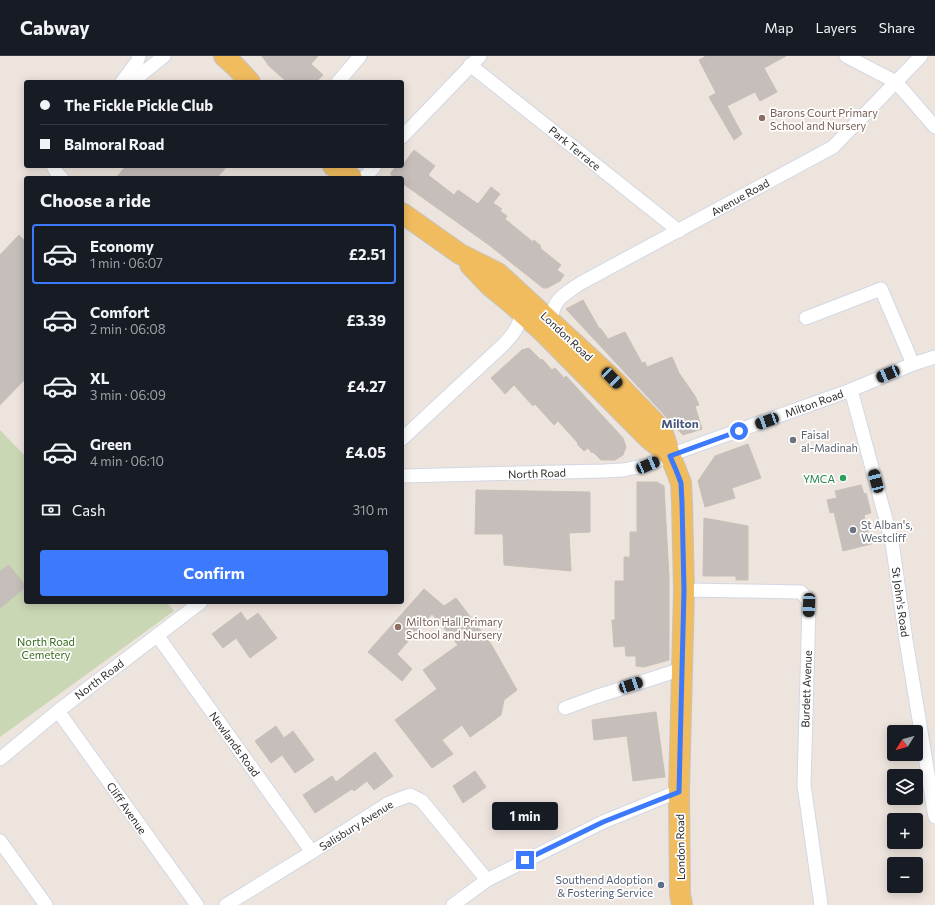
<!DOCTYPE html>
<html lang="en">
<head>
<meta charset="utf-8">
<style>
  body { margin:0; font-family:Commissioner,sans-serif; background:#242831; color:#f1f3f6; height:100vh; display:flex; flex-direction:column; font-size:15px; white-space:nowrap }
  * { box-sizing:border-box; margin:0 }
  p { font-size:13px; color:#9ea1a6 }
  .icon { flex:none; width:22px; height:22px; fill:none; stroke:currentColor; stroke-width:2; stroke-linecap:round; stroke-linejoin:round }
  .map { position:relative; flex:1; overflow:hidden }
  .side { position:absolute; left:24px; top:120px; width:380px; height:428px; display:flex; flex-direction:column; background:#171b24; border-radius:4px; box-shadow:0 2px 10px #0003 }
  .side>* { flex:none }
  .banner { position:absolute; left:24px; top:24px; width:380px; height:88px; border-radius:4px; box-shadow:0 2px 10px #0003; display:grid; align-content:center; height:88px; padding:0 16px; background:#171b24 }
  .needle { width:26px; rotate:233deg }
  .fabs { position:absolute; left:887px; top:669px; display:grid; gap:8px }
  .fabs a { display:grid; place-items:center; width:36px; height:36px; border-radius:4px; background:#171b24; box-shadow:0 2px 10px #0003; font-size:20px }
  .end { position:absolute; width:18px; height:18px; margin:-9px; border:5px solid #3c79fb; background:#fff; box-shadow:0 0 0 2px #fff }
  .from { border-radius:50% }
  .bubble { position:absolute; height:28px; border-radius:4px; background:#171b24; box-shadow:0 2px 10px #0003; font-size:13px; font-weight:700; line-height:28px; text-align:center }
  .car { position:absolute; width:12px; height:24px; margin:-12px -6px; border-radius:5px; box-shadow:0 0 3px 1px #0007; background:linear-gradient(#222 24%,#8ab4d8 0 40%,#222 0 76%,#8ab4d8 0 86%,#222 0) }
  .banner b { display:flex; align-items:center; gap:14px; height:38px; font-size:15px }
  .banner b+b { border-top:1px solid #363941 }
  .banner i { width:10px; height:10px; background:#f1f3f6 }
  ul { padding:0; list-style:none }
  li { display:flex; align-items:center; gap:12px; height:60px; margin:0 8px 6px; padding:0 8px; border:2px solid transparent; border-radius:4px }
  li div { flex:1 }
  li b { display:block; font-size:15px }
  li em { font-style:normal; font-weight:700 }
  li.on { border-color:#3c79fb }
  li>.icon { width:36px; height:36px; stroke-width:1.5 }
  h2 { padding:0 16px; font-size:18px; line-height:48px }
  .pay { display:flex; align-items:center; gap:10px; height:44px; padding:0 16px; font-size:15px }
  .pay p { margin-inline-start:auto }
  .button { display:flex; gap:8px; margin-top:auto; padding:8px 16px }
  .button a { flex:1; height:46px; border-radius:4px; background:#3c79fb; color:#fff; font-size:16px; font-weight:700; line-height:46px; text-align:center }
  header { display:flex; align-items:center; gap:24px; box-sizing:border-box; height:56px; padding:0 20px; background:#171b24; border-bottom:1px solid #363941 }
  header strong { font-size:19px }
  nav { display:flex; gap:22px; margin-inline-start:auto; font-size:14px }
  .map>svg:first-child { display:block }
  .cemetery { fill:#cad7b4 }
  .building { fill:#c5beba; stroke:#c8c0b7 }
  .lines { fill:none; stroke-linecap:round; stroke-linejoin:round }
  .minor-casing { stroke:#d2d8e4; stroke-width:15 }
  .primary-casing { stroke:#c4c4c4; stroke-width:22 }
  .minor { stroke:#fff; stroke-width:13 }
  .primary { stroke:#f1bc5e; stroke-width:20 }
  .route { stroke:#3c79fb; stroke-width:5 }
  .education-dot { fill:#8d6e63; stroke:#fff; stroke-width:1.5 }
  .worship-dot { fill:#6b7280; stroke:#fff; stroke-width:1.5 }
  .leisure-dot { fill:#2e9e5b; stroke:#fff; stroke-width:1.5 }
  .service-dot { fill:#5c6f8a; stroke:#fff; stroke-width:1.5 }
  .labels { text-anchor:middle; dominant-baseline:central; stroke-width:3.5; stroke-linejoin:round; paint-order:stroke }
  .education-label { font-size:11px; fill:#785e54; stroke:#fff; text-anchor:start }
  .street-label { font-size:11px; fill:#2b2b2b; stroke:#fff }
  .worship-label { font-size:11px; fill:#5b616d; stroke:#fff; text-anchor:start }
  .leisure-label { font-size:11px; fill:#27864d; stroke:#fff; text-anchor:end }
  .park-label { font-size:11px; fill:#35691a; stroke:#fff }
  .service-label { font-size:11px; fill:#4e5e75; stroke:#fff; text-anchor:end }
  .neighbourhood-label { font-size:12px; font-weight:bold; fill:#4b5a7c; stroke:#fff }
</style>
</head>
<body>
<header>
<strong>Cabway</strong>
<nav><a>Map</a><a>Layers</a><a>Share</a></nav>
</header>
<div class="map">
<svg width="935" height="849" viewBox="0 0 935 849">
  <rect width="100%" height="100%" fill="#ede4dd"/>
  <path class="cemetery" d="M 0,374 L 26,401 L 26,546 L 166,546 L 174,555 L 0,681 Z"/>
  <g class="building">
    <path d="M 262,0 L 318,0 L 311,8 L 323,19 L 316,26 L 287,26 L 269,10 Z"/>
    <path d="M 706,0 L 786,0 L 764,12 L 777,36 L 760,45 L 755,36 L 727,50 L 742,78 L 734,84 L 709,41 L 716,37 L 699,4 Z"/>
    <path d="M 414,94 L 435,110 L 428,119 L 454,139 L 458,134 L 478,148 L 491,131 L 500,138 L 493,147 L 502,153 L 500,155 L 507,160 L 505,163 L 533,186 L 534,184 L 541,190 L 540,192 L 561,209 L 557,214 L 564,219 L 560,225 L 547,232 L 543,232 L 489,189 L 402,127 L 402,122 L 395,122 L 390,118 L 396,110 L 402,110 Z"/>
    <path d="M 126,110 L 227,110 L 217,122 L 116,122 Z"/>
    <path d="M 19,179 L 26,186 L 26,322 L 0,349 L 0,199 Z"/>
    <path d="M 583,244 L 599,272 L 601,273 L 608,283 L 625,276 L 642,307 L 645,306 L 647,311 L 672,301 L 679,317 L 695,340 L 699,349 L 695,350 L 702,373 L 683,379 L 566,253 Z"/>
    <path d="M 526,292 L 527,293 L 529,292 L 541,304 L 542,303 L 552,314 L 555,312 L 564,322 L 566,320 L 623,382 L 626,391 L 623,399 L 615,404 L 601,404 L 593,396 L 592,397 L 588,392 L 584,395 L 577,388 L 578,387 L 558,365 L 554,369 L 535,348 L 533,350 L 514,329 L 505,338 L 491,322 L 523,293 L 524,294 Z"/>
    <path d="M 748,388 L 761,422 L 732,432 L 735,442 L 705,451 L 698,425 L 715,400 Z"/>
    <path d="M 637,426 L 657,426 L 664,430 L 669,521 L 669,604 L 644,611 L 636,610 L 636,600 L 626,600 L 625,590 L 614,591 L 612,564 L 615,564 L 615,525 L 624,525 L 624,501 L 630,501 L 630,476 L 637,476 Z"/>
    <path d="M 861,429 L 864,438 L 866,437 L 871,457 L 864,459 L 871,488 L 843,495 L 834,456 L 830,457 L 827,444 L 837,442 L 835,435 Z"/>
    <path d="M 476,434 L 590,436 L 590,476 L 569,477 L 571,515 L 504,509 L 503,478 L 475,478 Z"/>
    <path d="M 704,462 L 748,470 L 748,524 L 736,524 L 736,520 L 703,520 Z"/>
    <path d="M 9,509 L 26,531 L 0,552 L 0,515 Z"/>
    <path d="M 424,533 L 444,550 L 456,542 L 491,588 L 517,634 L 504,644 L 501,659 L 486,670 L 470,681 L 462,669 L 442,684 L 453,698 L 432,712 L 395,664 L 437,633 L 423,614 L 458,589 L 432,558 L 397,598 L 412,613 L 402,625 L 368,596 Z"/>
    <path d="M 241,556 L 247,565 L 258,557 L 277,582 L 250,602 L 236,582 L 223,592 L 212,578 Z"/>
    <path d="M 656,656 L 665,721 L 633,725 L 627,680 L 594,684 L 592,664 Z"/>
    <path d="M 276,670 L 284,682 L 293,675 L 314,704 L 295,717 L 282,699 L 271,707 L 255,685 Z"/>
    <path d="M 375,696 L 393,720 L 374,734 L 367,725 L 354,735 L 352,733 L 315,757 L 303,739 L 332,720 L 336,726 Z"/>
    <path d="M 475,715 L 486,731 L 463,747 L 453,730 Z"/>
  </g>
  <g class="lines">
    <g class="minor-casing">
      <g id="minor">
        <path d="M 846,0 L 896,26 L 935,71"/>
        <path d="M 470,9 L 679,175"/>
        <path d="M 122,26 L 137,6 L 139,0"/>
        <path d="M 132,26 L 164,0"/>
        <path d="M 338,26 L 360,0"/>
        <path d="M 402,81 L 480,0"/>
        <path d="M 53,110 L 57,117 L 62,122"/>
        <path d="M 364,122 L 375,110"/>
        <path d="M 806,262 L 881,233 L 913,308"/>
        <path d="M 552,265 C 552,243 565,238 581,227 L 833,91 L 921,0"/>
        <path d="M 851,334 L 892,486 L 906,584 L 935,761"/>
        <path d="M 402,383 L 503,289 C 513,278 521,271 520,255"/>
        <path d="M 402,420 L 603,415 L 623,414 L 648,409 L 670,399 L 851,334 L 913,308 L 935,301"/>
        <path d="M 684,534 L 801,536 L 807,543 L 809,549 L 804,729 L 821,849"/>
        <path d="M 157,579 L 312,796"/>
        <path d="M 565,652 L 595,641 L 682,613"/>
        <path d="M 58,655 L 197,849"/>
        <path d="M 0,703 L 58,655 L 201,546"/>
        <path d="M 0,785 L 46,849"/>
        <path d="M 226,849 L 312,796 L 389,747 L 410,739 L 422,745 L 487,824"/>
        <path d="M 453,849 L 487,824 L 603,766 L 679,735"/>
      </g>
    </g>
    <g class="primary-casing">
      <g id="primary">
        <path d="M 224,0 L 235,10 L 250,26"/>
        <path d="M 333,110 L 342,114 L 352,122"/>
        <path d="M 402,157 L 460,198 L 498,217 L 612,322 L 662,374 L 670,399 L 676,414 L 681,427 L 682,447 L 684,534 L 679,735 L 680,838 L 682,849"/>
        <path d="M 470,209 L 490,230 L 512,248 L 542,275 L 649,383 L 670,399"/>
      </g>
    </g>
    <use href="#minor" class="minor"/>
    <use href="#primary" class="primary"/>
  </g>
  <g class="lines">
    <path class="route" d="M 525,804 L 603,766 L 679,736 L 684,534 L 682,447 L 681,427 L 676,414 L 670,400 L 739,375"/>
  </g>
  <g class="education-dot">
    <circle cx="762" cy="62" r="4"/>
    <circle cx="398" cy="571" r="4"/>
  </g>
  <g class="worship-dot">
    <circle cx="793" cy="384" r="4"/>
    <circle cx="853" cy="474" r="4"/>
  </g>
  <circle class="leisure-dot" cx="843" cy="422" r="4"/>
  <circle class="service-dot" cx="661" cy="829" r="4"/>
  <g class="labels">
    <g class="education-label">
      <text x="770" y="56">Barons Court Primary<tspan x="770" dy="13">School and Nursery</tspan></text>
      <text x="406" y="565">Milton Hall Primary<tspan x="406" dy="13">School and Nursery</tspan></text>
    </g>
    <g class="street-label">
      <text transform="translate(575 92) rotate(39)">Park Terrace</text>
      <text transform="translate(740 141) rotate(-29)">Avenue Road</text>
      <text transform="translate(567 280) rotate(43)">London Road</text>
      <text transform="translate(814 347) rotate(-20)">Milton Road</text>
      <text transform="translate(537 417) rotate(-2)">North Road</text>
      <text transform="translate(901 546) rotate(82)">St John's Road</text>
      <text transform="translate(99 623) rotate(-37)">North Road</text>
      <text transform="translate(806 633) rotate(-88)">Burdett Avenue</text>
      <text transform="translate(235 688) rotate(54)">Newlands Road</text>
      <text transform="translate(127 752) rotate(55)">Cliff Avenue</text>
      <text transform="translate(356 769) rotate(-32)">Salisbury Avenue</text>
      <text transform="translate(680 791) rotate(-91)">London Road</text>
    </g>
    <g class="worship-label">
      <text x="801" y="378">Faisal<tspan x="801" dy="13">al-Madinah</tspan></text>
      <text x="861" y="468">St Alban's,<tspan x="861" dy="13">Westcliff</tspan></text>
    </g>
    <g class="leisure-label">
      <text x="835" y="422">YMCA</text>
    </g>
    <g class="park-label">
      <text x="46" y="585">North Road<tspan x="46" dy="13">Cemetery</tspan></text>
    </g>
    <g class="service-label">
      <text x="653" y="823">Southend Adoption<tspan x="653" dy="13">&amp; Fostering Service</tspan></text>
    </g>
    <g class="neighbourhood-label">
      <text x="680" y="367">Milton</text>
    </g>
  </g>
</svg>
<div class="fabs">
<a><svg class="needle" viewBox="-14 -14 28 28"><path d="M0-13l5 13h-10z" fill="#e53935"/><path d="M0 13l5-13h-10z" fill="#9ea1a6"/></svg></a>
<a><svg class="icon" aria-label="layers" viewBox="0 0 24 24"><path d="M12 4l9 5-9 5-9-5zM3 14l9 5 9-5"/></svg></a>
<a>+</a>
<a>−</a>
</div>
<i class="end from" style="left:739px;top:375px"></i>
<i class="end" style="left:525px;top:804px"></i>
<div class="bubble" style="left:492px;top:746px;width:66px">1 min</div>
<i class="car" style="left:888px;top:318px;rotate:247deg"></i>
<i class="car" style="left:612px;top:322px;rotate:136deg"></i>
<i class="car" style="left:767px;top:365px;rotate:250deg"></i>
<i class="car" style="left:648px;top:409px;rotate:67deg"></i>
<i class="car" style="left:876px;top:425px;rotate:345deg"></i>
<i class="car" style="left:809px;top:549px;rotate:182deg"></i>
<i class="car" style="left:631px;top:629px;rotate:72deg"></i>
<div class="banner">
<b><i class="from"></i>The Fickle Pickle Club</b>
<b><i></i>Balmoral Road</b>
</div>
<section class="side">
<h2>Choose a ride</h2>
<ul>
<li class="on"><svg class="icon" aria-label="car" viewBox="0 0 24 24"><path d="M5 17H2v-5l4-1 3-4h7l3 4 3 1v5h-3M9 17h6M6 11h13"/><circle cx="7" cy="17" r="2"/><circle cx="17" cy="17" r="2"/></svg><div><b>Economy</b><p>1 min · 06:07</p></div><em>£2.51</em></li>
<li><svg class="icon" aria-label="car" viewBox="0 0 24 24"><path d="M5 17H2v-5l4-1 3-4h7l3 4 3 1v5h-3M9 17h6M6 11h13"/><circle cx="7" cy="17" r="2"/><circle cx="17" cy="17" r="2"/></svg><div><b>Comfort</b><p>2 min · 06:08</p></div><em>£3.39</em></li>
<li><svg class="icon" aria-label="car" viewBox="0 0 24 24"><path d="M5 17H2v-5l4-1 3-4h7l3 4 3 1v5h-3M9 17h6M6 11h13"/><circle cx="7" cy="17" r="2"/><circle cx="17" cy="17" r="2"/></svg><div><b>XL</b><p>3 min · 06:09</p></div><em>£4.27</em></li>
<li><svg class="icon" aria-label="car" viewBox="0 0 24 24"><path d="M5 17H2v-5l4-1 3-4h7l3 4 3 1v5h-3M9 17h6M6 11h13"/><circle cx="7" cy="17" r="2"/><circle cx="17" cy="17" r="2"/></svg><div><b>Green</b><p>4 min · 06:10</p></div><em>£4.05</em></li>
</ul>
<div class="pay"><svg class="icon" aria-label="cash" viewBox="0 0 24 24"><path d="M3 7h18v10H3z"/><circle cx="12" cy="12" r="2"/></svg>Cash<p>310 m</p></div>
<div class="button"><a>Confirm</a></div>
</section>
</div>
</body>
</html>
